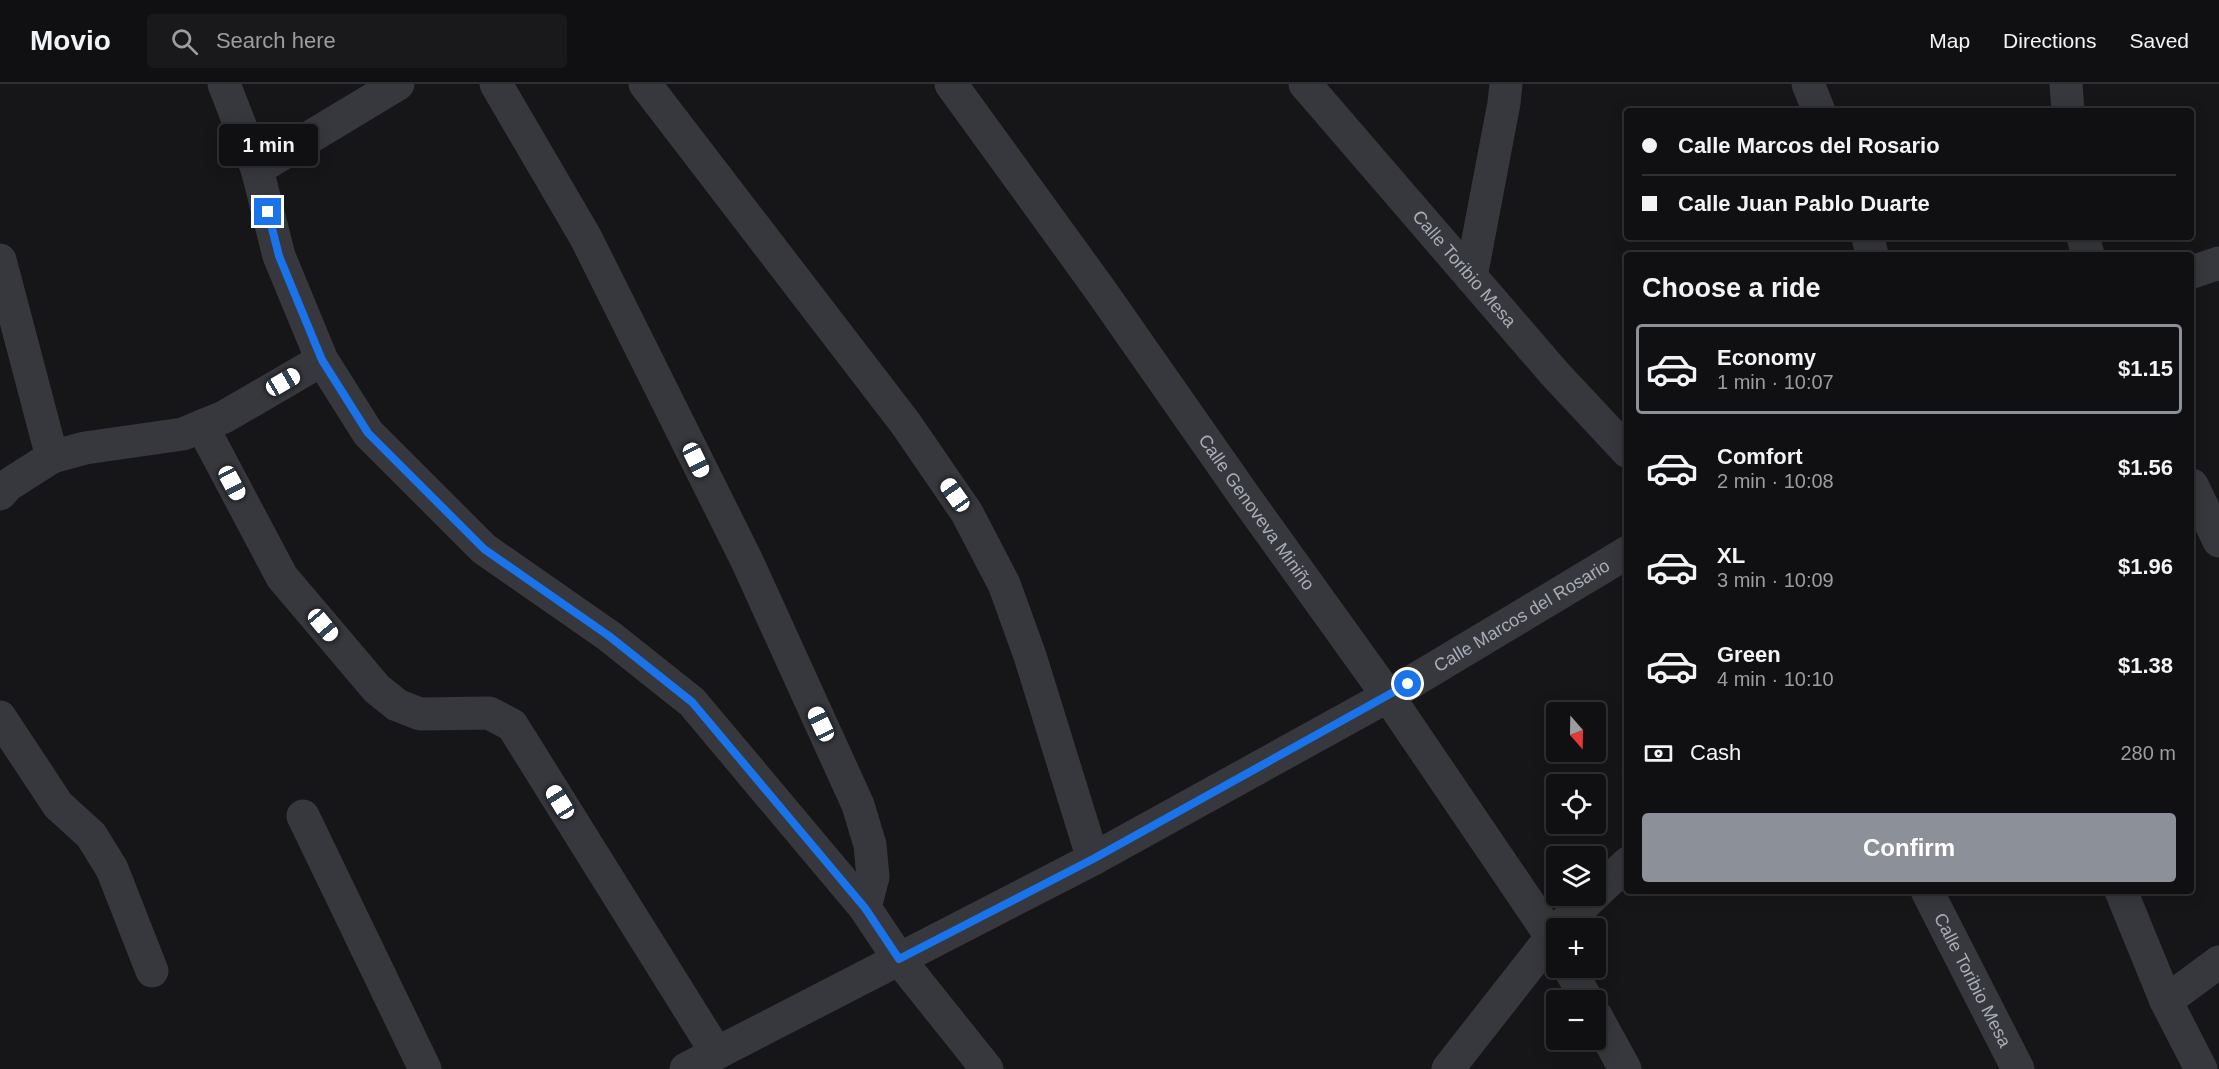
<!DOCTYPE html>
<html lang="en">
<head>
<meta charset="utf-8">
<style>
  body { margin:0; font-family:Arial,sans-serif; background:#19191b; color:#f1f3f6; height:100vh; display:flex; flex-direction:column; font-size:22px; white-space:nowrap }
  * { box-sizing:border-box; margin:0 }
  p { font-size:20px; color:#9c9d9f }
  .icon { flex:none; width:33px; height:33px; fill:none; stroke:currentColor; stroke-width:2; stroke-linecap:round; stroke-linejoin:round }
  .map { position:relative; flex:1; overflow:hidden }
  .sheet { position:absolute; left:1624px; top:168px; width:570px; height:642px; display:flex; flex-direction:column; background:#101012; border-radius:6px; box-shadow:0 3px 15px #0003,0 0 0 2px #303032 }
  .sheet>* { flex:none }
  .top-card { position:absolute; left:1624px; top:24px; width:570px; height:132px; border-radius:6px; box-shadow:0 3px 15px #0003,0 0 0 2px #303032; display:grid; align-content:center; height:132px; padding:0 18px; background:#101012 }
  .needle { width:39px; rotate:160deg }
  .fabs { position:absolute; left:1546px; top:618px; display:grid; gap:12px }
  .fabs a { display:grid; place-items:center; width:60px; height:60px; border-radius:6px; background:#101012; box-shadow:0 3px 15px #0003,0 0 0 2px #303032; font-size:30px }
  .end { position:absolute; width:27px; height:27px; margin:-14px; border:8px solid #1a73e8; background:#fff; box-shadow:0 0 0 3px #fff }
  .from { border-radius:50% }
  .bubble { position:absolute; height:42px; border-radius:6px; background:#101012; box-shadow:0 3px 15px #0003,0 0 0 2px #303032; font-size:20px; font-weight:600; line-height:42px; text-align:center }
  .car { position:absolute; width:18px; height:36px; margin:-18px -9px; border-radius:8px; box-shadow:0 0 4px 2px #0007; background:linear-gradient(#fff 24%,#345 0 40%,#fff 0 76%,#345 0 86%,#fff 0) }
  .top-card b { display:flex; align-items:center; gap:21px; height:57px; font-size:22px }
  .top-card b+b { border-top:2px solid #303032 }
  .top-card i { width:15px; height:15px; background:#f1f3f6 }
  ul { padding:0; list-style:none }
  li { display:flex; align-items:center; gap:18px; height:90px; margin:0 12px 9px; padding:0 6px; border:3px solid transparent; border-radius:6px }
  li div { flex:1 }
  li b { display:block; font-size:22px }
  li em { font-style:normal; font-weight:600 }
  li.active { border-color:#8c9099 }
  li>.icon { width:54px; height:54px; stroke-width:1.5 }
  h2 { padding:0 18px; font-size:27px; line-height:72px }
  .pay { display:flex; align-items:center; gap:15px; height:66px; padding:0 18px; font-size:22px }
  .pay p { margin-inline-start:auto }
  .button { display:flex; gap:12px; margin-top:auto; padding:12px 18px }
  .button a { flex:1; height:69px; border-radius:6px; background:#8c9099; color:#fff; font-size:24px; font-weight:600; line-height:69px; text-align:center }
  header { display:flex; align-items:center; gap:36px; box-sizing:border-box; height:84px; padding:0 30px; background:#101012; border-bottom:2px solid #303032 }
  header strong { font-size:28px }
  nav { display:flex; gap:33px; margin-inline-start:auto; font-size:21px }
  .search { width:420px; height:54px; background:#19191b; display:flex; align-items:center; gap:15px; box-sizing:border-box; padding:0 21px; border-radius:6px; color:#9c9d9f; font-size:22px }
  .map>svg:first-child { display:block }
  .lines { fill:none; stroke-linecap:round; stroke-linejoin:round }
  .minor { stroke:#37383d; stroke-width:33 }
  .route { stroke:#1a73e8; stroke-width:8 }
  .labels { text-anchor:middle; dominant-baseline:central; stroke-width:5; stroke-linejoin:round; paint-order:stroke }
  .street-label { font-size:18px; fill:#a8adb8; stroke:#111113 }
</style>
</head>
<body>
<header>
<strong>Movio</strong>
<div class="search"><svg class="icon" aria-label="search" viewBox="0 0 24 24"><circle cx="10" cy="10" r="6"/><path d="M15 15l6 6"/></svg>Search here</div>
<nav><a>Map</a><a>Directions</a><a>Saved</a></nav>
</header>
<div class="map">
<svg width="2219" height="985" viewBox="0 0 2219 985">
  <rect width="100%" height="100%" fill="#161618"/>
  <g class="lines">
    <g class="minor">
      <path d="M 224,0 L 257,85 L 279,172 L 322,276 L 368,349 L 484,465 L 609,552 L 692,618 L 865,824 L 899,875 L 987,985"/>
      <path d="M 496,0 L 586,154 L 747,477 L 858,721 L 870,761 L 873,793 L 865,824"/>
      <path d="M 645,0 L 906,340 L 967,429 L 1004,500 L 1030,572 L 1093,775"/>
      <path id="s1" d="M 951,0 L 1101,207 L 1245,413 L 1388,612 L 1557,861"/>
      <path id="s2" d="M 1305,0 L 1555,290 L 1628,368"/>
      <path d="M 1808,0 L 1819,27"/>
      <path d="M 2066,0 L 2068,27"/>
      <path d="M 257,85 L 398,0"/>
      <path d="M 1868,153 L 1872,171"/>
      <path d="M 2083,153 L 2088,171"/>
      <path d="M 0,176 L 52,373"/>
      <path d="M 2192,188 L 2219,179"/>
      <path d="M 1471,193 L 1504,19 L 1506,0"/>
      <path d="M 202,342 L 282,493 L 377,605 L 397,621 L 420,630 L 489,629 L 512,641 L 716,968"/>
      <path d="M 2192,401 L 2219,457"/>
      <path d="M 0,410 L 8,401 L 52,373 L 85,364 L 183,350 L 202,342 L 224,333 L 322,276"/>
      <path d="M 0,633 L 58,721 L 91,751 L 112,785 L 152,887"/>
      <path d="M 303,732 L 425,985"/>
      <path id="s3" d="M 1927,807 L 2018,985"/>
      <path d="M 2121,807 L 2166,917 L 2201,985"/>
      <path d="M 1596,809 L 1628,779"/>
      <path d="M 1559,844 L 1593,812"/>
      <path d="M 1569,884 L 1587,916"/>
      <path d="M 2166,917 L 2219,878"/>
      <path d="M 1596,932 L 1625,985"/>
      <path id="s4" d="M 686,985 L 1093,775 L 1388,612 L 1628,468"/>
      <path d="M 1448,985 L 1557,846"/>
    </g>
  </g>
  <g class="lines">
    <path class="route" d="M 268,128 L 279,172 L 322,276 L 368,349 L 484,465 L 609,552 L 692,618 L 865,824 L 899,875 L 1093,775 L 1408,600"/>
  </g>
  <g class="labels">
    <g class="street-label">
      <text stroke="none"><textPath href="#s2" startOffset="244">Calle Toribio Mesa</textPath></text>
      <text stroke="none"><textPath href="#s1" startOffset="526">Calle Genoveva Miniño</textPath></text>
      <text stroke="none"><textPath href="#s4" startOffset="951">Calle Marcos del Rosario</textPath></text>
      <text stroke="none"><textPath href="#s3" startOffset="100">Calle Toribio Mesa</textPath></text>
    </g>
  </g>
</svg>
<div class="fabs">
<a><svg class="needle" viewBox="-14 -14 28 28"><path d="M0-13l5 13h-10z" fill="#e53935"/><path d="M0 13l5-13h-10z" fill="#9c9d9f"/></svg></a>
<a><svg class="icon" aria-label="locate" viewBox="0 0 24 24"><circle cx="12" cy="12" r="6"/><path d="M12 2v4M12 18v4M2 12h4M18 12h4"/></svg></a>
<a><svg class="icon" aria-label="layers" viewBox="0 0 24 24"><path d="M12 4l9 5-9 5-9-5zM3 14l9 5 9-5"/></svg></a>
<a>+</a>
<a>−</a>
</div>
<i class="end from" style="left:1408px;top:600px"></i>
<i class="end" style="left:268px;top:128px"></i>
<div class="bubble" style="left:219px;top:40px;width:99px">1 min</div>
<i class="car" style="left:283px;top:298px;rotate:60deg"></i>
<i class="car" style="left:696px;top:376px;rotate:154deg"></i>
<i class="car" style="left:232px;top:399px;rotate:152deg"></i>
<i class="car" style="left:955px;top:411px;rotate:325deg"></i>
<i class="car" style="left:323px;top:541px;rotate:140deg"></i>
<i class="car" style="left:821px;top:640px;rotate:335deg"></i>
<i class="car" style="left:560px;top:718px;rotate:328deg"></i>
<div class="top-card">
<b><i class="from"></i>Calle Marcos del Rosario</b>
<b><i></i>Calle Juan Pablo Duarte</b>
</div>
<section class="sheet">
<h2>Choose a ride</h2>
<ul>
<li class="active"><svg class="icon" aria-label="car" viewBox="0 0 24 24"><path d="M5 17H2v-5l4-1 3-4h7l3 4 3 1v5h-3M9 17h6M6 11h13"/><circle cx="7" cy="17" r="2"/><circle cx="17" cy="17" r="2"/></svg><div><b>Economy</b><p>1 min · 10:07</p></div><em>$1.15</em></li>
<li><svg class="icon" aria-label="car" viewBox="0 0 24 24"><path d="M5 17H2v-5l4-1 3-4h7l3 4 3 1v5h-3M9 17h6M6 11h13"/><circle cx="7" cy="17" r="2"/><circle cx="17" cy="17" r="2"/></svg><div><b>Comfort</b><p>2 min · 10:08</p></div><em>$1.56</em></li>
<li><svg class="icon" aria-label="car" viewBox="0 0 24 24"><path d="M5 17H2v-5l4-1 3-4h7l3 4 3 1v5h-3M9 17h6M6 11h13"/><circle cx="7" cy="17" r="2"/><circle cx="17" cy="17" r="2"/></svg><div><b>XL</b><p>3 min · 10:09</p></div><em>$1.96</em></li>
<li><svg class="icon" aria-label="car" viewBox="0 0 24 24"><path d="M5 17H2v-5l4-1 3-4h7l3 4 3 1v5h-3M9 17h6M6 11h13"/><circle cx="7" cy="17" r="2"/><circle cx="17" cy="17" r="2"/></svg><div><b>Green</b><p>4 min · 10:10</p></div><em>$1.38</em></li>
</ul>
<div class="pay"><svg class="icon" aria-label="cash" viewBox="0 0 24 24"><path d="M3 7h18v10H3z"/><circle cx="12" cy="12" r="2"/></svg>Cash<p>280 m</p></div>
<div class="button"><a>Confirm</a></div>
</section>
</div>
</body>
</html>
